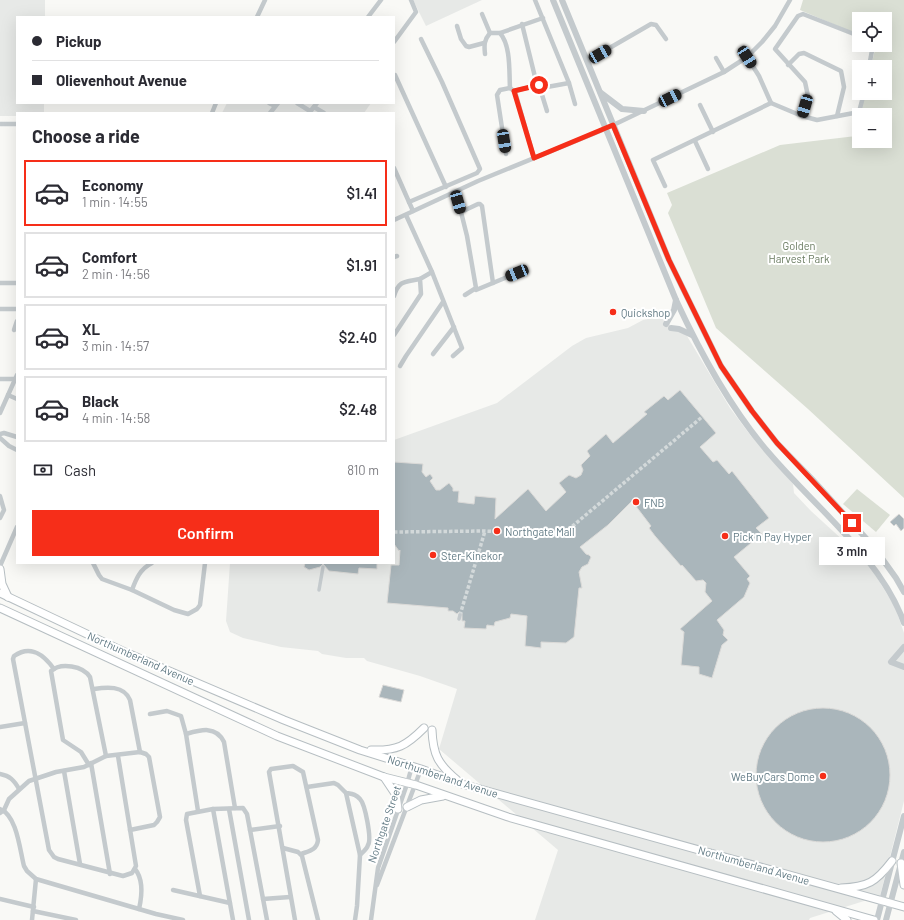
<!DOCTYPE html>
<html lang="en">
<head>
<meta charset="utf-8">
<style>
  body { margin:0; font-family:Barlow,sans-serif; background:#f7f7f7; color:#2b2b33; height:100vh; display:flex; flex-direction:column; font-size:15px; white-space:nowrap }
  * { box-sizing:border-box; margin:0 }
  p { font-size:13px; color:#7c7c81 }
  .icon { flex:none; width:22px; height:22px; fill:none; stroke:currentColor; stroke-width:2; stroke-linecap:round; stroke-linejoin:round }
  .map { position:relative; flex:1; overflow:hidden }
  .details { position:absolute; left:16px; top:112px; width:379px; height:452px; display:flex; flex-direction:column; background:#fff; border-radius:0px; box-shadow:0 4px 16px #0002 }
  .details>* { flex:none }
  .guide { position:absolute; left:16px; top:16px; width:379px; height:88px; border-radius:0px; box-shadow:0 4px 16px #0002; display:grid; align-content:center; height:88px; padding:0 16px; background:#fff }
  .fabs { position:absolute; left:852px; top:12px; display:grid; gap:8px }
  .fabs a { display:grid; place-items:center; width:40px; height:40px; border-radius:0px; background:#fff; box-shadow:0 4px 16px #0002; font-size:20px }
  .end { position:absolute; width:18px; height:18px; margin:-9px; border:5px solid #f62e19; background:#fff; box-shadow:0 0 0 2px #fff }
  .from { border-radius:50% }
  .bubble { position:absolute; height:28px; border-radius:0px; background:#fff; box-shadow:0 4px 16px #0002; font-size:13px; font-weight:600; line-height:28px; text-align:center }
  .car { position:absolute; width:12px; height:24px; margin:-12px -6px; border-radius:5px; box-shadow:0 0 3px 1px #0007; background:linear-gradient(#222 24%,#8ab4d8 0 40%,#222 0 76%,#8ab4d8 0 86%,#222 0) }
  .guide b { display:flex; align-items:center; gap:14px; height:38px; font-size:15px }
  .guide b+b { border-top:1px solid #e1e1e2 }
  .guide i { width:10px; height:10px; background:#2b2b33 }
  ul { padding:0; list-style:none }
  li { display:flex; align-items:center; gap:12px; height:66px; margin:0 8px 6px; padding:0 8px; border:2px solid #e1e1e2; border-radius:0px }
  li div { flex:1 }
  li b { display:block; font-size:15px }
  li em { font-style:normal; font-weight:600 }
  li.current { border-color:#f62e19 }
  li>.icon { width:36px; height:36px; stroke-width:1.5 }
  h2 { padding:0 16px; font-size:18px; line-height:48px }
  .pay { display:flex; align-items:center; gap:10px; height:44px; padding:0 16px; font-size:15px }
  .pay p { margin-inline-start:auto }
  .primary-button { display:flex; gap:8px; margin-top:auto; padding:8px 16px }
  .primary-button a { flex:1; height:46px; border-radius:0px; background:#f62e19; color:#fff; font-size:16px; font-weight:600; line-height:46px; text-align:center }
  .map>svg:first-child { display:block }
  .built { fill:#e7e9e7 }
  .green { fill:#dadfd4 }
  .building { fill:#aab6bb; stroke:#dbdad8 }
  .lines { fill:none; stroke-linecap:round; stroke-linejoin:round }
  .pedestrian-tunnel { stroke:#d3d9da; stroke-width:3.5; stroke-dasharray:3.5 2; stroke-linecap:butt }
  .secondary-casing { stroke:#b6bec2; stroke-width:9 }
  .pedestrian { stroke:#c4cacd; stroke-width:3.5 }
  .minor { stroke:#c4cacd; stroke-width:4.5 }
  .tertiary { stroke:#c4cacd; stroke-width:6 }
  .secondary { stroke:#fff; stroke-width:7 }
  .route { stroke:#f62e19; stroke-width:5 }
  .poi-dot { fill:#f62e19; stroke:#fff; stroke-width:1.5 }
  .labels { text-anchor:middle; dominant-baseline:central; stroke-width:4; stroke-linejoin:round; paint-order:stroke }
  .park-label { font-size:11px; fill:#697b60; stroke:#fff }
  .poi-label { font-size:11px; fill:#617a84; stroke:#fff; text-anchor:start }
  .street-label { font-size:11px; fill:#617a84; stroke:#fff }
</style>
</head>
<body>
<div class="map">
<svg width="904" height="920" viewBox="0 0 904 920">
  <rect width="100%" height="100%" fill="#f9f9f6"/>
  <g class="built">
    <path d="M 0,0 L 45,0 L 45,17 L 17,17 L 17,103 L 44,103 L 44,113 L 17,113 L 17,116 L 0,116 Z"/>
    <path d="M 413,0 L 482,0 L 426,26 Z"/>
    <path d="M 227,103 L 371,103 L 364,113 L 222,113 Z"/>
    <path d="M 667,313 L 671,330 L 675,329 L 687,336 L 730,408 L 751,436 L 760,444 L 793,484 L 794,493 L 811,511 L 868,563 L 895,607 L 904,633 L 904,801 L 880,896 L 810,918 L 809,920 L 535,920 L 558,850 L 439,749 L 457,689 L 420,676 L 367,661 L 364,658 L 346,658 L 322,654 L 318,651 L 281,647 L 243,638 L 230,632 L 226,621 L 230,563 L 394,563 L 394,440 L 497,403 L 572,346 L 586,338 L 628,328 L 643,320 L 662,316 Z"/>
  </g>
  <g class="green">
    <path d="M 803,0 L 904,0 L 904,498 L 808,409 L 716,328 L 668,213 L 672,205 L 667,193 L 780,145 L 856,136 L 859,122 L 859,141 L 885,141 L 885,115 L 860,115 L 865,93 L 885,93 L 885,67 L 871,67 L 876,45 L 885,45 L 885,19 L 859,19 L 859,35 L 800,10 Z"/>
    <path d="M 857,489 L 890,515 L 876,532 L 843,504 Z"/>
  </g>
  <g class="building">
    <path d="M 680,390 L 716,433 L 700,447 L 713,462 L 717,460 L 729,474 L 732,471 L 769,518 L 756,528 L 762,534 L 734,557 L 750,576 L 747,579 L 750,583 L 744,597 L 717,620 L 724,630 L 723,635 L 728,640 L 722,645 L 712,678 L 699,674 L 699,667 L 681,665 L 684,632 L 680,629 L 712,601 L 705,592 L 706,583 L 703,580 L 696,581 L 682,565 L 681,566 L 655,536 L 649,528 L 651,526 L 632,501 L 608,525 L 580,547 L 586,554 L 589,555 L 591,557 L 588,564 L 582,567 L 579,572 L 582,588 L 579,588 L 574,637 L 566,643 L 541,642 L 541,648 L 525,646 L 527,616 L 511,614 L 510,618 L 495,622 L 494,626 L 487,625 L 486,629 L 464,628 L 465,621 L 462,621 L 462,613 L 459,612 L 457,614 L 453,611 L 448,611 L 448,608 L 387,603 L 391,565 L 399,565 L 400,550 L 399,551 L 394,544 L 394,462 L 423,464 L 422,472 L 426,477 L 430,474 L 433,478 L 430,481 L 436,490 L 440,490 L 449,483 L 453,488 L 453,491 L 459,491 L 458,502 L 474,504 L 475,496 L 496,498 L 495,519 L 528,489 L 546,511 L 566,492 L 559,483 L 569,475 L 576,478 L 581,475 L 583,470 L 581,465 L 590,456 L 587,451 L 606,434 L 613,443 L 647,414 L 644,412 L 664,396 L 668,400 Z"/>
    <path d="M 899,514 L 904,519 L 904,528 L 901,531 L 896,524 L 894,526 L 890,522 Z"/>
    <path d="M 305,563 L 377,563 L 377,569 L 359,568 L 358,574 L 329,571 L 323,564 L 320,567 L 309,570 L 304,567 Z"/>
    <path d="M 383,685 L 404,690 L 401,702 L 379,697 Z"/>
    <circle cx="823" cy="775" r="67"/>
  </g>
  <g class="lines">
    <g class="pedestrian-tunnel">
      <path d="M 394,532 L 485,531 L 562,535 L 702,417"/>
      <path d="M 460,615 L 485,531"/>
    </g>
    <g class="secondary-casing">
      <g id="secondary">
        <path d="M 0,569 L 2,584 L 8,597"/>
        <path d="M 0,593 L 127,653 L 284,720 L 360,750 L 421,769 L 462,784 L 904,907"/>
        <path d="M 0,608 L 277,736 L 384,777 L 416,785 L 508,817 L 874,920"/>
        <path d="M 432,730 C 433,755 438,764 457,780"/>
        <path d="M 371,750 C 397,751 406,746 424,728"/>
        <path d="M 384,777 L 396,795 L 398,809"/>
        <path d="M 407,807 L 421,800 L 443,796"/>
        <path d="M 901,863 L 904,885"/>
        <path d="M 841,888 C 868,887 876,882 892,861"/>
        <path d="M 836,911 L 847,920"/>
      </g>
    </g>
    <g class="pedestrian">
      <path d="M 319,590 L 323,567"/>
      <path d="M 459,619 L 460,615"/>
    </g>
    <g class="minor">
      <path d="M 535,0 L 569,83 L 575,104"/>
      <path d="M 482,14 L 490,33"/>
      <path d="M 257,17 L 265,0"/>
      <path d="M 368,17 L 381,0"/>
      <path d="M 522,24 L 535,77 L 539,85 L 547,87 L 569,83"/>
      <path d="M 457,26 L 461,39 L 466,46 L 469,47 L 484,43"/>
      <path d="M 500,33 L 543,18"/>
      <path d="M 394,42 L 416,12 L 411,0"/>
      <path d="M 485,54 C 484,45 484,40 490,33 L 500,33 C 511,46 509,71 510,88"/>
      <path d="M 747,57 L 759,76 L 771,103 L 802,116 L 817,120 L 859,112 L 864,93"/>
      <path d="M 716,58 L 724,72"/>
      <path d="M 587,61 L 651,24 L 656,25 L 666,39"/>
      <path d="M 788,65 L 799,54 L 804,53 L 841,71 L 844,87 L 837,116"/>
      <path d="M 869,67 L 873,45"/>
      <path d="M 395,75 L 446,187"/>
      <path d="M 514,91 L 539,85 L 547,111"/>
      <path d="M 269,103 L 275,106"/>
      <path d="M 297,103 L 310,111"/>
      <path d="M 700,105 L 713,132"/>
      <path d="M 314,107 L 324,113"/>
      <path d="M 212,113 L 216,103"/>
      <path d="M 270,113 L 278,103"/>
      <path d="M 309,113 L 317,103"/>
      <path d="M 802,116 L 808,96 L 805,82 L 775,49 L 798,16 L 803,14 L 859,36"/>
      <path d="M 0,124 L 17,124"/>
      <path d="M 695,141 L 708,169"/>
      <path d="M 506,154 L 497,95 L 500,90 L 510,88 L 514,91 L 516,95 L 534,158"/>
      <path d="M 394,168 L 413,211"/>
      <path d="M 665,186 L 653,160 L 771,103"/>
      <path d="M 456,192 L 467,236 L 476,288 L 465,295"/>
      <path d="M 409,202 L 477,173 L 480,169 L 442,82 L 421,39"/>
      <path d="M 461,212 L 478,204 L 480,204 L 482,206 L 493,283"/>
      <path d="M 406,215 L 432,272 L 462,348 L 453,356"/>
      <path d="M 394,220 L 478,181 L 605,129 L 724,72 L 747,57 L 762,42 L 775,26 L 790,0"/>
      <path d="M 394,257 L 397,256"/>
      <path d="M 0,283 L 17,283"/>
      <path d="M 476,290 L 517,273"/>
      <path d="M 394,296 C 399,280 405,282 420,279"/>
      <path d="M 0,309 L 17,309"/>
      <path d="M 14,330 L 17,321"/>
      <path d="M 394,335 L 421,294 L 420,279 L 432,272"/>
      <path d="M 433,354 L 454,327"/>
      <path d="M 400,366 L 406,356 L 443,302"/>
      <path d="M 0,379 L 15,379"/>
      <path d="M 8,395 L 17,399"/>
      <path d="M 0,413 L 17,375"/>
      <path d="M 0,434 L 4,433 L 17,437"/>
      <path d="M 0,438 L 9,446 L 17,450"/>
      <path d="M 0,496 L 4,510 L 0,518"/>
      <path d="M 93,563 L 99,575 L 102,579 L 132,590 L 174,610 L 188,614 L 197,609 L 200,605 L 205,563"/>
      <path d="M 0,566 L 17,527"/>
      <path d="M 132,590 C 136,579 140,569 152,563"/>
      <path d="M 54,669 C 44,655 31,644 14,656 L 13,659 L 49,850 L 54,857 L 58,859 L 123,876 L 132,873 L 136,866 L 118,756"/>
      <path d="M 94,689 C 106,687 124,685 130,700 L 140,752"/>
      <path d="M 150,714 L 167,711 L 181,716 L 186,734 L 198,811"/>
      <path d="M 0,727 L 25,723"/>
      <path d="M 186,734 C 200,730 216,725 224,742 L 235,808"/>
      <path d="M 91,763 L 110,874"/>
      <path d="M 89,765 L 81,752 L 63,740 L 51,671 C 61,662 83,666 90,677 L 106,756"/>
      <path d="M 64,771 L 80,864"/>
      <path d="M 0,774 C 10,776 14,780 19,789"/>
      <path d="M 307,787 L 334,783 L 338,785 L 346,793 L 360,855 L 357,906 L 355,920"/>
      <path d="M 346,793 C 352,794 356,794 360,799 C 365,804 372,839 368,845 C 367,849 363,852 360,855"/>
      <path d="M 0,809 C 17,815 20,851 24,866 L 27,871 L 36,879 L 156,914 L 183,920"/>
      <path d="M 213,809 L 233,920"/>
      <path d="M 229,809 L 249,920"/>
      <path d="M 0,813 L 4,810 L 9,799 L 29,781 L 56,772 L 84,767 L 106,756 L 140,752 L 146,754 L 149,757 L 160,817 L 157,822 L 154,825 L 130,830"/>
      <path d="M 250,830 L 280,826"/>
      <path d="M 283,848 L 298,852 L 302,856 L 318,920"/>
      <path d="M 135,869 C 144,880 142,896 139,909"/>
      <path d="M 377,885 L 421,769"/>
      <path d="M 173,890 L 230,903"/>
      <path d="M 200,896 L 186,820 L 187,814 L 213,809 L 243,808 L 247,814 L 267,920"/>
      <path d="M 0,899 L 34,907"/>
      <path d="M 263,899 L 290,897"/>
      <path d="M 33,911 L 76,920"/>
      <path d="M 32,920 L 36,879"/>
      <path d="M 295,920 L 269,772 L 271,769 L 293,766 L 303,772 L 318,840 C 317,850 309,851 301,854"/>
      <path d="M 371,920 L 378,868 L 407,784 L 412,766"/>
    </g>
    <g class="tertiary">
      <path d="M 553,0 L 676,300 C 701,354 730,408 769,453 C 813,505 881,558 904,623"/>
      <path d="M 562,0 L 669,260 L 721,366 L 752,411 L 777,443 L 812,479 L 873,546 L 896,578 L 904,592"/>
      <path d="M 601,93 L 622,109 L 644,111"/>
      <path d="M 666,324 L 674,310 L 676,300"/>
      <path d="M 671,328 L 679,329 L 692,335"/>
      <path d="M 904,647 L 891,662 L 904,667"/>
      <path d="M 877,920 L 904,816"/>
      <path d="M 886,920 L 904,852"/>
    </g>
    <use href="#secondary" class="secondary"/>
  </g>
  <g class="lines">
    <path class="route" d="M 539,85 L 514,91 L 534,158 L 613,125 L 669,260 L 721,366 L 752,411 L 777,443 L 852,523"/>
  </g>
  <g class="poi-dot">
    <circle cx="613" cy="312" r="4"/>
    <circle cx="636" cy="502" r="4"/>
    <circle cx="497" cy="531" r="4"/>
    <circle cx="725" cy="536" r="4"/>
    <circle cx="433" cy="555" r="4"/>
    <circle cx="823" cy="776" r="4"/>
  </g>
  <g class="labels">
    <g class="park-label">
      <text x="799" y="245">Golden<tspan x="799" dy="13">Harvest Park</tspan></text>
    </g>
    <g class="poi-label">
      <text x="621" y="312">Quickshop</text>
      <text x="644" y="502">FNB</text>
      <text x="505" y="531">Northgate Mall</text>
      <text x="733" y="536">Pick n Pay Hyper</text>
      <text x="441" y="555">Ster-Kinekor</text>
      <text x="815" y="776" text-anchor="end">WeBuyCars Dome</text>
    </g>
    <g class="street-label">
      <text transform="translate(141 658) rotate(24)">Northumberland Avenue</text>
      <text transform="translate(443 776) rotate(18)">Northumberland Avenue</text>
      <text transform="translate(384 824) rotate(-71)">Northgate Street</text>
      <text transform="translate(754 865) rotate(16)">Northumberland Avenue</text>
    </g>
  </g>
</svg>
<div class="fabs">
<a><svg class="icon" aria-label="locate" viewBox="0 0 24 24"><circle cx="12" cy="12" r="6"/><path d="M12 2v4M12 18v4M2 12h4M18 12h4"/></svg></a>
<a>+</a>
<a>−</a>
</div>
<i class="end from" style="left:539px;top:85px"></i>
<i class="end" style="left:852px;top:523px"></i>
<div class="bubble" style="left:819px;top:537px;width:66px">3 min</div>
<i class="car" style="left:600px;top:54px;rotate:60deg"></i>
<i class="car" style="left:747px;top:57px;rotate:147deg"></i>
<i class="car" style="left:670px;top:98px;rotate:64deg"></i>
<i class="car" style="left:805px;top:106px;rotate:196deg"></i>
<i class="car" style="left:504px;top:141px;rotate:171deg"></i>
<i class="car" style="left:458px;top:202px;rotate:164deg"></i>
<i class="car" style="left:517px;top:273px;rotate:248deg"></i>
<div class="guide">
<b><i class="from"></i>Pickup</b>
<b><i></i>Olievenhout Avenue</b>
</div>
<section class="details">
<h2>Choose a ride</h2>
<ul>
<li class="current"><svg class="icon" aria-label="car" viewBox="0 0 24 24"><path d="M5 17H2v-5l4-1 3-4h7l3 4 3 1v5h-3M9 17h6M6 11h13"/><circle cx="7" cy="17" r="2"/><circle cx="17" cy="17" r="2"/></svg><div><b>Economy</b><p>1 min · 14:55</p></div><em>$1.41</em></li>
<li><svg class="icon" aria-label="car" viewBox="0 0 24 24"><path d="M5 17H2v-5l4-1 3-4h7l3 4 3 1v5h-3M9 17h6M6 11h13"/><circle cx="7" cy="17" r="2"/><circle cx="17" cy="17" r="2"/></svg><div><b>Comfort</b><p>2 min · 14:56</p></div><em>$1.91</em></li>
<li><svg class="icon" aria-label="car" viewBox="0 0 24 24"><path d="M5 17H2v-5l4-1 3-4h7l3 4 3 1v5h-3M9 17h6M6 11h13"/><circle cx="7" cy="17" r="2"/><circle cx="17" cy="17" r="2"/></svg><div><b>XL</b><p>3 min · 14:57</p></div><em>$2.40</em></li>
<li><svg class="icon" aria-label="car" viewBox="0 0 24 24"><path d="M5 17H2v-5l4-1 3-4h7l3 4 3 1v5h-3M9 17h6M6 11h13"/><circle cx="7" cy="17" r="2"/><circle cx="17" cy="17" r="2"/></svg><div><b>Black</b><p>4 min · 14:58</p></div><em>$2.48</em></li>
</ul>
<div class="pay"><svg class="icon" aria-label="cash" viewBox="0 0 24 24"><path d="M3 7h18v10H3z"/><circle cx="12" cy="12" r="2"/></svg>Cash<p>810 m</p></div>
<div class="primary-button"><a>Confirm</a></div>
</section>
</div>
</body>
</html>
